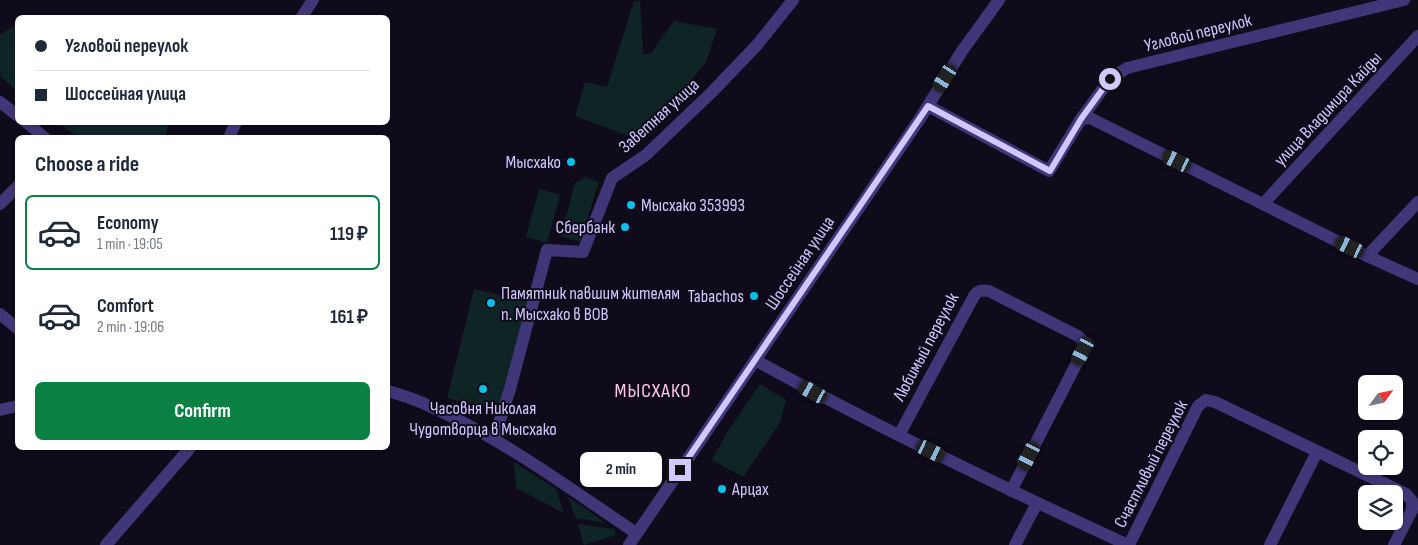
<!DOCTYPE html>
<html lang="en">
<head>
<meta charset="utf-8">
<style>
  body { margin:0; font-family:"Sofia Sans Condensed",sans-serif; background:#f6f6f7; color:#1f2937; height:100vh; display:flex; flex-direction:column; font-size:19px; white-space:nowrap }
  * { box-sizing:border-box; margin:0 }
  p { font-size:16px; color:#747a83 }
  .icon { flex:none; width:28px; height:28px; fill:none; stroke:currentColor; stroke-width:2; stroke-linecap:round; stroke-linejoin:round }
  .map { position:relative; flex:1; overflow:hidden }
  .side { position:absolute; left:15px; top:135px; width:375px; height:315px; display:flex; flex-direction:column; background:#fff; border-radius:8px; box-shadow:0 1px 4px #0004 }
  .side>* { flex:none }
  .guide { position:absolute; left:15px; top:15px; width:375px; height:110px; border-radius:8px; box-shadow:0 1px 4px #0004; display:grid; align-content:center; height:110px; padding:0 20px; background:#fff }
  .needle { width:32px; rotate:57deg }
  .buttons { position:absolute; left:1358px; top:375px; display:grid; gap:10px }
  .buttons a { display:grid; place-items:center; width:45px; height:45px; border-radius:8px; background:#fff; box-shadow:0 1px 4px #0004; font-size:25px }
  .end { position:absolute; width:22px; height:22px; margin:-11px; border:6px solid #d2c7fe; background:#111; box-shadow:0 0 0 2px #111 }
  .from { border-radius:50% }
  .bubble { position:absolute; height:35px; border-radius:8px; background:#fff; box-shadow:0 1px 4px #0004; font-size:16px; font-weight:700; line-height:35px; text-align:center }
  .car { position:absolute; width:15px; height:30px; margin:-15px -8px; border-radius:6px; box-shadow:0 0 4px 1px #0007; background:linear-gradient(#222 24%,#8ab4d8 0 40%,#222 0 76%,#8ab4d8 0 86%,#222 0) }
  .guide b { display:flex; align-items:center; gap:18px; height:48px; font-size:19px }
  .guide b+b { border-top:1px solid #e0e1e3 }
  .guide i { width:12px; height:12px; background:#1f2937 }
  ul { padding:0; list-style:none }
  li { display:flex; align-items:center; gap:15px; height:75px; margin:0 10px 8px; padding:0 10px; border:2px solid transparent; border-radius:8px }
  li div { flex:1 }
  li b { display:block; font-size:19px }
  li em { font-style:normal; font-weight:700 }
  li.active { border-color:#0b8043 }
  li>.icon { width:45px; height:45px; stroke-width:1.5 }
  h2 { padding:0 20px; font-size:22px; line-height:60px }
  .cta { display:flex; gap:10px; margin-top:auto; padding:10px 20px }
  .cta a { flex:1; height:58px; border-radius:8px; background:#0b8043; color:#fff; font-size:20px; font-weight:700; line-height:58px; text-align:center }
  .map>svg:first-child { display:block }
  .green { fill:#0f2425 }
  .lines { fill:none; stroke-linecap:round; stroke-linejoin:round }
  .minor { stroke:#403779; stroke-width:12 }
  .route { stroke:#d2c7fe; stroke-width:6 }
  .poi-dot { fill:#06c0ea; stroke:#0f0b1b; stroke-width:2 }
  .labels { text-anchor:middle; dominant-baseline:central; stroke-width:4; stroke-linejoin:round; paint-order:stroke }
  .street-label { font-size:18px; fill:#d2c7fe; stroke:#0f0b1b }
  .poi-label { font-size:18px; fill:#d2c7fe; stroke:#0f0b1b; text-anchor:end }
  .quarter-label { font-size:20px; letter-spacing:1px; fill:#fec9e6; stroke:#0f0b1b }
</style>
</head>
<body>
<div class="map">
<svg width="1418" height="545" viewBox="0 0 1418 545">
  <rect width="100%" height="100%" fill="#0f0b1b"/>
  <g class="green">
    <path d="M 634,1 L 640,1 L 643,54 L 650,54 L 674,21 L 717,29 L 706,62 L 642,141 L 575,116 L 585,82 L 607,87 Z"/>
    <path d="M 17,24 L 18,24 L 17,91 L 0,76 L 0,35 Z"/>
    <path d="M 58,123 L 169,123 L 165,138 L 78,137 Z"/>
    <path d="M 586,177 L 599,182 L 580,242 L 561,236 L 575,183 Z"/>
    <path d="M 539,189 L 560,195 L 547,243 L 526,237 Z"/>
    <path d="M 474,289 L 527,302 L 501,411 L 447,398 Z"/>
    <path d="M 760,384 L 786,400 L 780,423 L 743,477 L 712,460 L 729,429 Z"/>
    <path d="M 514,462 L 556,489 L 564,513 L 516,488 Z"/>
    <path d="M 567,496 L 606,523 L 576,518 Z"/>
    <path d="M 578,524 L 614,529 L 616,535 L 584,545 Z"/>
  </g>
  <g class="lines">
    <g class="minor">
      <path d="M 301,18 L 313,0"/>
      <path d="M 0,102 L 18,116"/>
      <path d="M 928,106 L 1049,171 L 1081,119 L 1090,118 L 1367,256 L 1418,279"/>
      <path d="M 1081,119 L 1110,79 L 1127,68 L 1404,0"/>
      <path d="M 26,122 L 45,138"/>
      <path d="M 229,138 L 236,122"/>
      <path d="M 0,204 L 18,186"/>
      <path d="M 1263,204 L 1418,36"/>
      <path d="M 1367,256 L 1418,202"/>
      <path d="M 0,314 L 18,329"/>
      <path d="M 755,360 C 877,427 1002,487 1128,545"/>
      <path d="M 388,391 C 401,395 415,399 427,405 C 502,438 569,488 636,533"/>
      <path d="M 0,410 L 18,406"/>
      <path d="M 899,435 L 974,296 C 978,290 982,290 989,291 L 1078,336 C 1084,341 1085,344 1083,351 L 1011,491"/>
      <path d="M 494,439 L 510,389 L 547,250 L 583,252 L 612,178 L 646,155 L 712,92 L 757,45 L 793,0"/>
      <path d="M 106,545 L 190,448"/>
      <path d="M 629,545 L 921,117 L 962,51 L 999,0"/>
      <path d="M 1015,545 L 1037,503"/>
      <path d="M 1129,545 L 1198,406 L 1206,400 L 1215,402 L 1406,494 L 1412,501 L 1412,510 L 1394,545"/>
      <path d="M 1270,545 L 1317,452"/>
    </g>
  </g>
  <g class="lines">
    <path class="route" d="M 680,470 L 928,106 L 1050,171 L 1081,119 L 1110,79"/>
  </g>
  <g class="poi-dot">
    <circle cx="571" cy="162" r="5"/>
    <circle cx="631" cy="205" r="5"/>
    <circle cx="625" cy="227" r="5"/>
    <circle cx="754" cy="296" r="5"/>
    <circle cx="491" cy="303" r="5"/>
    <circle cx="483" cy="389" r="5"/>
    <circle cx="722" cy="489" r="5"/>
  </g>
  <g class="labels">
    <g class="street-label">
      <text transform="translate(1198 33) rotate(-14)">Угловой переулок</text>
      <text transform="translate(1328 109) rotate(-47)">улица Владимира Кайды</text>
      <text transform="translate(659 116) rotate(-42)">Заветная улица</text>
      <text transform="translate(800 263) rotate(-56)">Шоссейная улица</text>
      <text transform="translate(926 347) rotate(-62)">Любимый переулок</text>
      <text transform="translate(1151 464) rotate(-63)">Счастливый переулок</text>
    </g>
    <g class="poi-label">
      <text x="561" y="162">Мысхако</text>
      <text x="641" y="205" text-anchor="start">Мысхако 353993</text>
      <text x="615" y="227">Сбербанк</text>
      <text x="501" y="293" text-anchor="start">Памятник павшим жителям<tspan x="501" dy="21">п. Мысхако в ВОВ</tspan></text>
      <text x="744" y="296">Tabachos</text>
      <text x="483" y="408" text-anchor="middle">Часовня Николая<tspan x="483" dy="21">Чудотворца в Мысхако</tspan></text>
      <text x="732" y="489" text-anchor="start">Арцах</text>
    </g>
    <g class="quarter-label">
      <text x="653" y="391">МЫСХАКО</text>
    </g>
  </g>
</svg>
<div class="buttons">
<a><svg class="needle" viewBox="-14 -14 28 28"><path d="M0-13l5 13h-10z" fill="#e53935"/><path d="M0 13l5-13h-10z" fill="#747a83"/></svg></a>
<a><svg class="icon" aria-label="locate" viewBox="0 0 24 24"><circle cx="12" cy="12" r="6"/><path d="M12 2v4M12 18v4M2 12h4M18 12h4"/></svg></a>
<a><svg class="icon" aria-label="layers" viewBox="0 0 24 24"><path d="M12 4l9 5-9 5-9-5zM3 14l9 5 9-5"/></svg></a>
</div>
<i class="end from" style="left:1110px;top:79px"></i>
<i class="end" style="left:680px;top:470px"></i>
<div class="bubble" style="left:580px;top:452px;width:82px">2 min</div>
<i class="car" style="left:945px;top:78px;rotate:212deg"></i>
<i class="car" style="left:1177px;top:161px;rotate:296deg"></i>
<i class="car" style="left:1350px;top:247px;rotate:296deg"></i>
<i class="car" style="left:1083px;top:351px;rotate:208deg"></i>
<i class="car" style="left:813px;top:392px;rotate:299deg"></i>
<i class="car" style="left:931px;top:451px;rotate:116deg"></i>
<i class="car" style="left:1029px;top:456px;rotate:207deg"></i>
<div class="guide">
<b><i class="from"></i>Угловой переулок</b>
<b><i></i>Шоссейная улица</b>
</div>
<section class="side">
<h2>Choose a ride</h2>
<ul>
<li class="active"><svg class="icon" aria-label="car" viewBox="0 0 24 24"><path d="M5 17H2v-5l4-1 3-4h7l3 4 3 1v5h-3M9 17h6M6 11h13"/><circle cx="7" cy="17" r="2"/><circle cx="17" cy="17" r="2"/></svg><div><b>Economy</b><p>1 min · 19:05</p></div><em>119 ₽</em></li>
<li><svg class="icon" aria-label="car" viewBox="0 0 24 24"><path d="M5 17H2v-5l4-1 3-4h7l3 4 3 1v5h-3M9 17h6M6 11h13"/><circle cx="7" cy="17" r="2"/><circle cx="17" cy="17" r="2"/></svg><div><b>Comfort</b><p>2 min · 19:06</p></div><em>161 ₽</em></li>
</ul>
<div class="cta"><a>Confirm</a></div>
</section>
</div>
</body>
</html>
